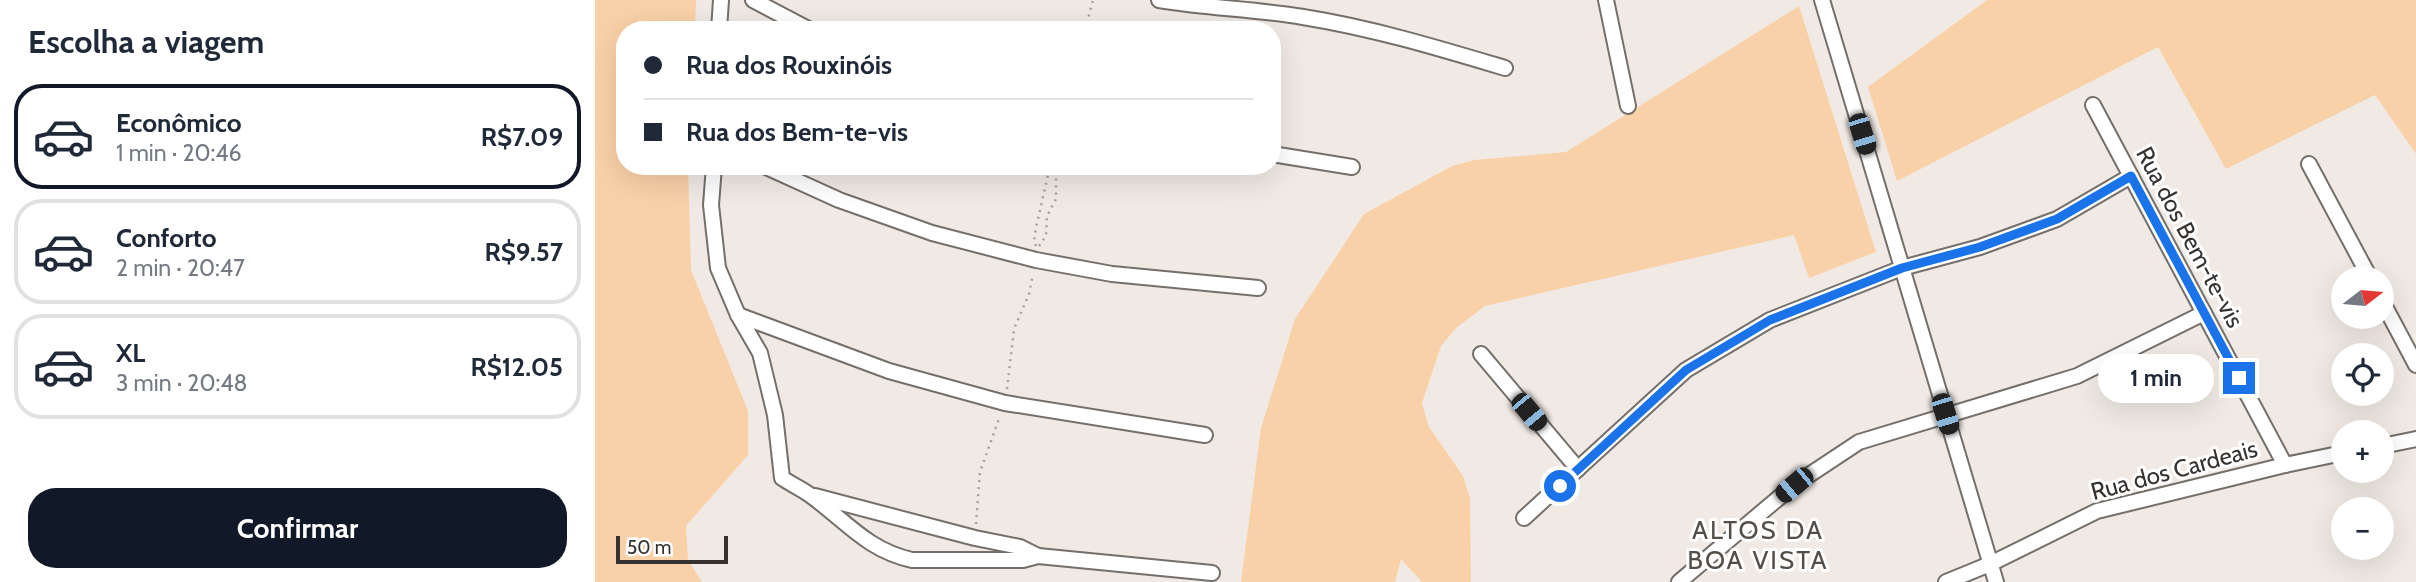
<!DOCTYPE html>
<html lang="pt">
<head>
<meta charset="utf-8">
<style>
  body { margin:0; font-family:Cabin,sans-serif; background:#f6f6f7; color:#1f2937; height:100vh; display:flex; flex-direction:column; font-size:26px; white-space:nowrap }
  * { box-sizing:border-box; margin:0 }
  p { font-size:23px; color:#747a83 }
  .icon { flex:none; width:38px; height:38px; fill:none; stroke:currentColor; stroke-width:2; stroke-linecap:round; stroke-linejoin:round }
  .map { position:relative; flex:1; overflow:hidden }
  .drawer { display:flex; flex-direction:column; background:#fff; width:595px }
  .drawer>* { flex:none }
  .guide { position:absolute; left:21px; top:21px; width:665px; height:154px; border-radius:28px; box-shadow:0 7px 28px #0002; display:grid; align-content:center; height:154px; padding:0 28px; background:#fff }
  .needle { width:46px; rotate:74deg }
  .tools { position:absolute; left:1736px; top:266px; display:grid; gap:14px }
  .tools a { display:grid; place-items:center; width:63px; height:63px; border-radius:50%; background:#fff; box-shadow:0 7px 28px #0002; font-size:35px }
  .scale { position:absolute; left:21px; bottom:18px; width:112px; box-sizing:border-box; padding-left:7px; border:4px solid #353230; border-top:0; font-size:19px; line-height:24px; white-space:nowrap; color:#353230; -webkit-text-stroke:5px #fff; paint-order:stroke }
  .end { position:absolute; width:32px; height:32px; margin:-16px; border:9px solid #1a73e8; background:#fff; box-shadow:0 0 0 4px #fff }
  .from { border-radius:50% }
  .bubble { position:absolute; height:49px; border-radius:24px; background:#fff; box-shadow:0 7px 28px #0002; font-size:23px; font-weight:700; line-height:49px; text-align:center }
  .car { position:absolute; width:21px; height:42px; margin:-21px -10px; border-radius:9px; box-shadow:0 0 5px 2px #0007; background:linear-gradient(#222 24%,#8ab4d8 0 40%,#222 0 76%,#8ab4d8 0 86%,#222 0) }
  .guide b { display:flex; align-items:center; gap:24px; height:66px; font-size:26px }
  .guide b+b { border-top:2px solid #e0e1e3 }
  .guide i { width:18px; height:18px; background:#1f2937 }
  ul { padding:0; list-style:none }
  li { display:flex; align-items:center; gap:21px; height:105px; margin:0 14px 10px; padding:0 14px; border:4px solid #e0e1e3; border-radius:28px }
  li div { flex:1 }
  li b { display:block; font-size:26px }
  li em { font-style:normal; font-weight:700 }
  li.active { border-color:#111827 }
  li>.icon { width:63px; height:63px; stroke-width:1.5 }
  h2 { padding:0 28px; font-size:32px; line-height:84px }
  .button { display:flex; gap:14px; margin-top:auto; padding:14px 28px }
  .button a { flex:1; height:80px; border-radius:28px; background:#111827; color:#fff; font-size:28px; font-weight:700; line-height:80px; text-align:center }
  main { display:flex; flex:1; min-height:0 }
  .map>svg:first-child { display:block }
  .green { fill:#f9d1a8 }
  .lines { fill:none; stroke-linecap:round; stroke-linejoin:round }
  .street-casing { stroke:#756f6a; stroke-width:18 }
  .path { stroke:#a7a19d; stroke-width:2.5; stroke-dasharray:2 5; stroke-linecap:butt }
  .street { stroke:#fff; stroke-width:14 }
  .route { stroke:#1a73e8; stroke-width:9 }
  .labels { text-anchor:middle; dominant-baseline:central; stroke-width:6; stroke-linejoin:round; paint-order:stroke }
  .street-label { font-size:24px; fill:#353230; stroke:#fff }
  .neighbourhood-label { font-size:26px; letter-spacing:2px; fill:#544e49; stroke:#fff }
</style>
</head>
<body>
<main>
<section class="drawer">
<h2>Escolha a viagem</h2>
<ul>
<li class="active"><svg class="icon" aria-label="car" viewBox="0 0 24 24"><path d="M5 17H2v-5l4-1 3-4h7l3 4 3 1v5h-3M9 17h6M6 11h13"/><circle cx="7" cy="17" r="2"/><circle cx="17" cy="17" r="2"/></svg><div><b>Econômico</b><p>1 min · 20:46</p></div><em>R$7.09</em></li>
<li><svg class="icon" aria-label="car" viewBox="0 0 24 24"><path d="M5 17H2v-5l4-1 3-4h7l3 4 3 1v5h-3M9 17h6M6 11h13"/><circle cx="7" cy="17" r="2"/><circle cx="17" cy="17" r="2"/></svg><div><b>Conforto</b><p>2 min · 20:47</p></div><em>R$9.57</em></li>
<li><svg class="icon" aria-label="car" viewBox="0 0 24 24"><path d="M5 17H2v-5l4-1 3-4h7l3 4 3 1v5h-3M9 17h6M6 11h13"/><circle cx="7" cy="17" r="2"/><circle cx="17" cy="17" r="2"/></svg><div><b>XL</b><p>3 min · 20:48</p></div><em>R$12.05</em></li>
</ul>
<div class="button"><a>Confirmar</a></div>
</section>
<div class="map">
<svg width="1821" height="582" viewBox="0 0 1821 582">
  <rect width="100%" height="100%" fill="#f1eae4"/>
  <g class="green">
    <path d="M 0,0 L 101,0 L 100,30 L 30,30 L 30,166 L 93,166 L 96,270 L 153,411 L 153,455 L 91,526 L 93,560 L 107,582 L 0,582 Z"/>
    <path d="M 1392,0 L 1821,0 L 1821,154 L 1780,95 L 1631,169 L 1563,47 L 1302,181 L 1273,87 Z"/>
    <path d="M 1204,6 L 1281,252 L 1214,278 L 1199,235 L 890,306 L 861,328 L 846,346 L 827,403 L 834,427 L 868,476 L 875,498 L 876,582 L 827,582 L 806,559 L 800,582 L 646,582 L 666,428 L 700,319 L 769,214 L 857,166 L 879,160 L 971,152 Z"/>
  </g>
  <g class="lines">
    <g class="street-casing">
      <g id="street">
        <path d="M 158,0 L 215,30"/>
        <path d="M 564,0 C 612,8 660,9 708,17 C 777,28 843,48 910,68"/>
        <path d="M 1011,0 L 1033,106"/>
        <path d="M 1227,0 L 1401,582"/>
        <path d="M 124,30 L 126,0"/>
        <path d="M 1498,105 L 1690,465"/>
        <path d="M 677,154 L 757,167"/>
        <path d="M 1714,164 L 1775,278"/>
        <path d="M 119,166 L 116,205 L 123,268 L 143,315 L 165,353 L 180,415 L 187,478 C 196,484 207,489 215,495 C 251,521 272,550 317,560 L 428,560 L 443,556 L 617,573"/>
        <path d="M 169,166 L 244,200 L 337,233 L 441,260 L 517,274 L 663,288"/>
        <path d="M 1787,301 L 1821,365"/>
        <path d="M 143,315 L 294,371 L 410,403 L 610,435"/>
        <path d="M 886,354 L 983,469"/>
        <path d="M 1787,446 L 1821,439"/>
        <path d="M 220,496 L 380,538 L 425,547 L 443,556"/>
        <path d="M 929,518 L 1091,370 L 1175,320 L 1307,268 L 1385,247 L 1462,219 L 1536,176"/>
        <path d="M 1084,582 L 1199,485 L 1264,442 L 1482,376 L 1609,313"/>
        <path d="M 1351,582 L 1395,564 L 1502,511 L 1690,465 L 1748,453"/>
      </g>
    </g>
    <g class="path">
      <path d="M 490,30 L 498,0"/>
      <path d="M 441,246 L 439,241 L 441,228 L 455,166"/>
      <path d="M 444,246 L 451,236 L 452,216 L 461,199 L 461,178 L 467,166"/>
      <path d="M 412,389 L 419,329 L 434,294 L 438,274"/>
      <path d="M 381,524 L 385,472 L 405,416"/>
    </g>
    <use href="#street" class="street"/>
  </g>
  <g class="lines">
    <path class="route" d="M 965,486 L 1091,370 L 1175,320 L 1307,268 L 1385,247 L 1462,219 L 1536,176 L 1644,378"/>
  </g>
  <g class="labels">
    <g class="street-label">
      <text transform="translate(1595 237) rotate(62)">Rua dos Bem-te-vis</text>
      <text transform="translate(1579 470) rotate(-15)">Rua dos Cardeais</text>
    </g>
    <g class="neighbourhood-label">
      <text x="1163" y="530">ALTOS DA<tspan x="1163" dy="30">BOA VISTA</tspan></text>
    </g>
  </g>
</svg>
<div class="tools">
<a><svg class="needle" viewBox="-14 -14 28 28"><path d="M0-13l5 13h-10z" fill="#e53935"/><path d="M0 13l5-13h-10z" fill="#747a83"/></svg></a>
<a><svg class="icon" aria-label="locate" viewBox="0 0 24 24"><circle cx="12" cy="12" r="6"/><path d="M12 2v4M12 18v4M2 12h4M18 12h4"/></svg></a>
<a>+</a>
<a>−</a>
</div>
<div class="scale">50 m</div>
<i class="end from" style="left:965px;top:486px"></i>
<i class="end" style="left:1644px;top:378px"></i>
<div class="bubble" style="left:1503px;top:354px;width:116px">1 min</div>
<i class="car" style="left:1267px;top:134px;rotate:163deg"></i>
<i class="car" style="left:934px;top:412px;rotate:140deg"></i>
<i class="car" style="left:1350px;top:414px;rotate:163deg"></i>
<i class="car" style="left:1199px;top:485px;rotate:230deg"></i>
<div class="guide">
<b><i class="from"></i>Rua dos Rouxinóis</b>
<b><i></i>Rua dos Bem-te-vis</b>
</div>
</div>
</main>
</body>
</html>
